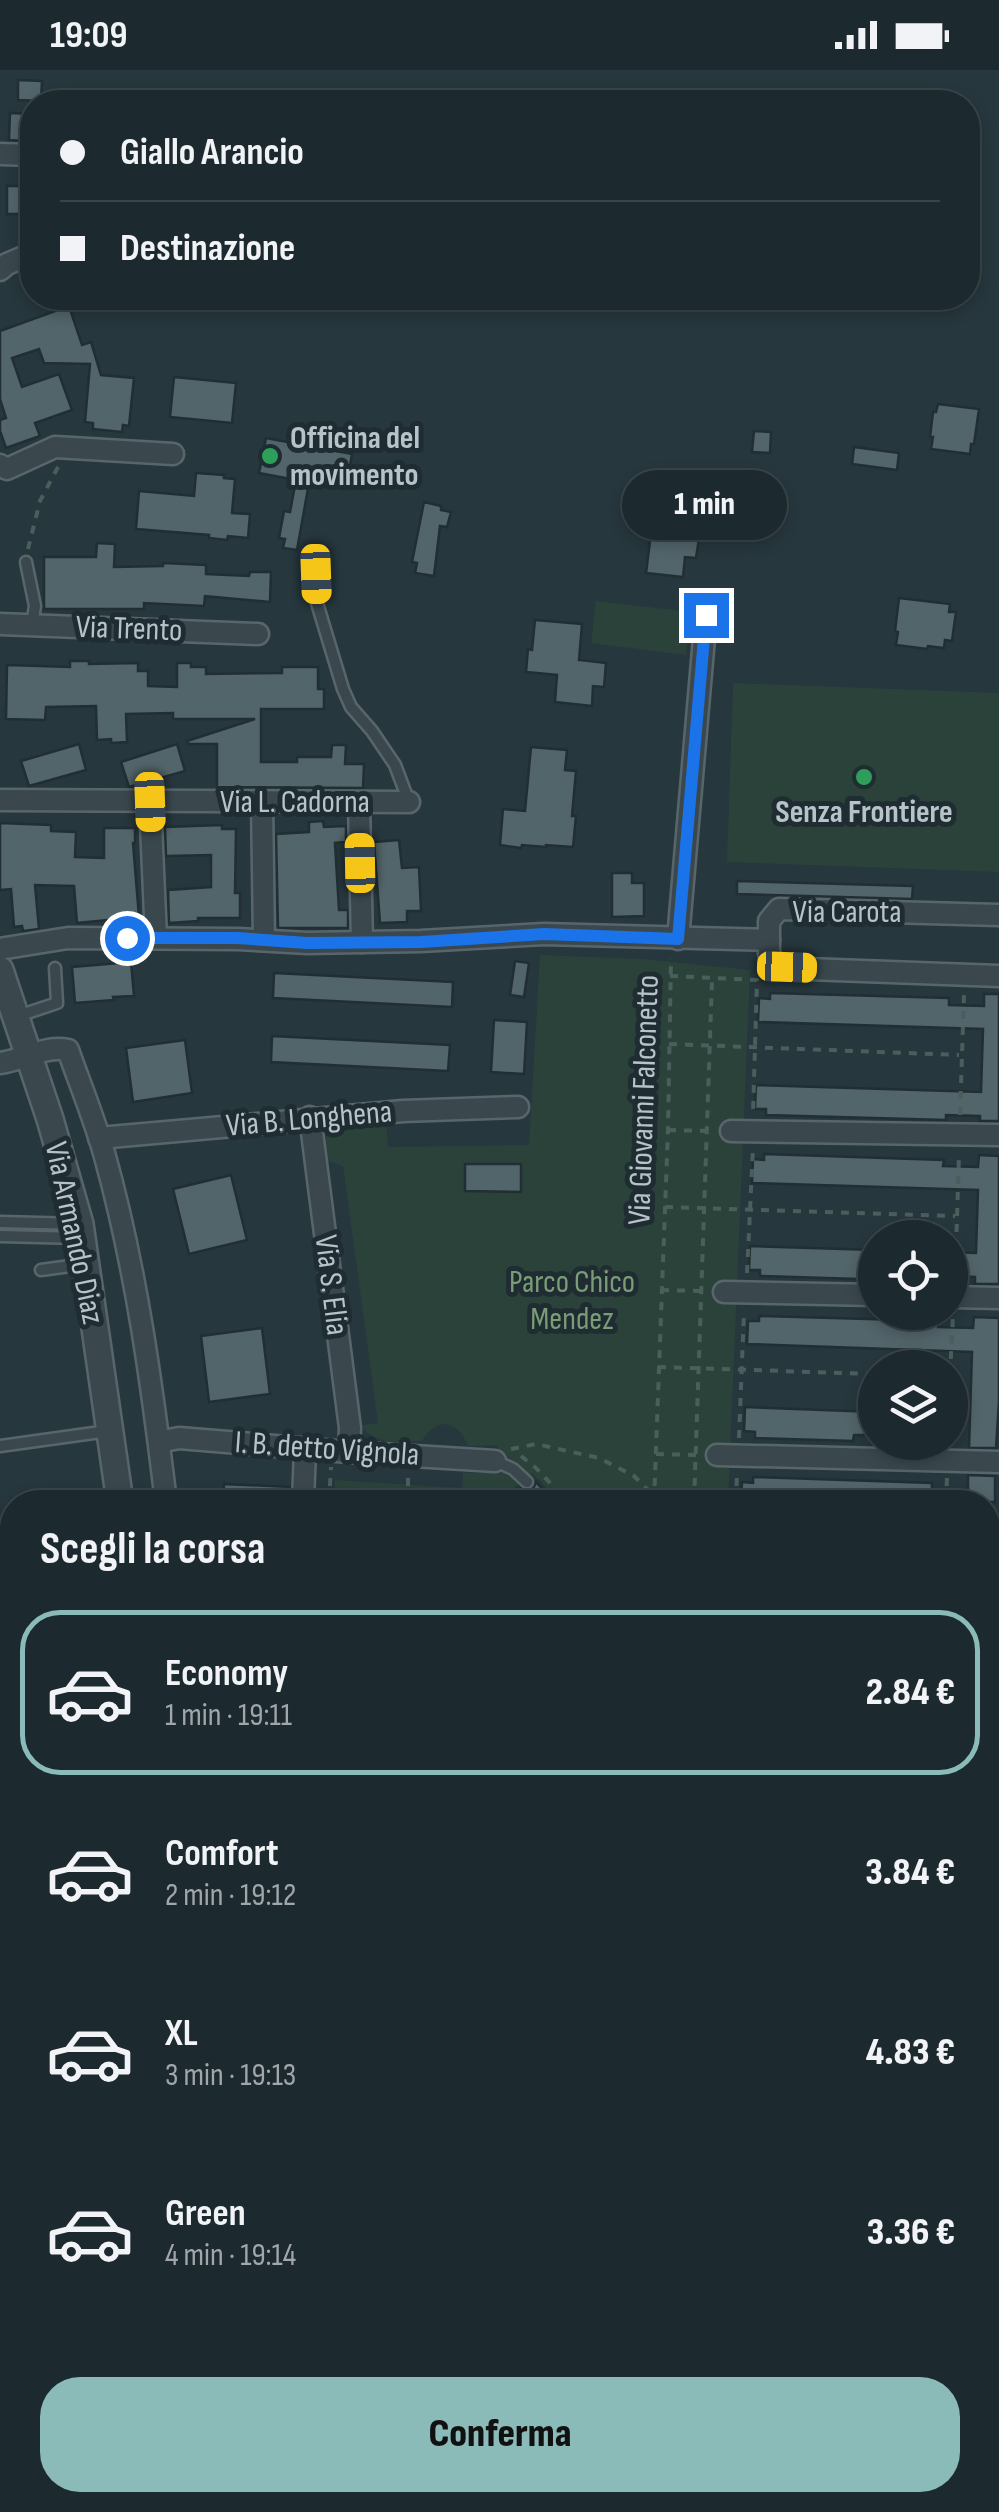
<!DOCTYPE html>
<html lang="it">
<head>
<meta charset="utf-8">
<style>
  body { margin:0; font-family:"Sofia Sans Condensed",sans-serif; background:#29353a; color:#f1f3f6; height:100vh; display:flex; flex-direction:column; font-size:38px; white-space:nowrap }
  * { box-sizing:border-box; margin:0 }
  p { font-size:32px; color:#a0a6aa }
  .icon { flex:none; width:55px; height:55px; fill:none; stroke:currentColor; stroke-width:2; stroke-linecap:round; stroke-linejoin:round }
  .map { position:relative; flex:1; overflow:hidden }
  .panel { position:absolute; left:0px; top:1420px; width:1000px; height:1022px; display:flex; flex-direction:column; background:#1c292e; border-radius:40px 40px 0 0; box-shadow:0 5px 15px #0003,0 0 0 2px #3a454a }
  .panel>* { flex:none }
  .top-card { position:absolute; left:20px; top:20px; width:960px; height:220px; border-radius:40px; box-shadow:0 5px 15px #0003,0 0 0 2px #3a454a; display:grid; align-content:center; height:220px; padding:0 40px; background:#1c292e }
  .buttons { position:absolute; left:858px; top:1150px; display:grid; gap:20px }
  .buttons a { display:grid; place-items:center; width:110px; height:110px; border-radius:50%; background:#1c292e; box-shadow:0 5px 15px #0003,0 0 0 2px #3a454a; font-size:50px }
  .end { position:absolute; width:45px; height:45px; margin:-22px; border:12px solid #1a73e8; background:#fff; box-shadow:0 0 0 5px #fff }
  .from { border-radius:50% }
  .bubble { position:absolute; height:70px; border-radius:35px; background:#1c292e; box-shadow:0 5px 15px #0003,0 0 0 2px #3a454a; font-size:32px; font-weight:800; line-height:70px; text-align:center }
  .car { position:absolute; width:30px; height:60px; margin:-30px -15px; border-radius:12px; box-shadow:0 0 8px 2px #0007; background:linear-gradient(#f5c518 24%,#345 0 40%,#f5c518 0 76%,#345 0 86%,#f5c518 0) }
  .top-card b { display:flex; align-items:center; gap:35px; height:95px; font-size:38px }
  .top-card b+b { border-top:2px solid #3a454a }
  .top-card i { width:25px; height:25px; background:#f1f3f6 }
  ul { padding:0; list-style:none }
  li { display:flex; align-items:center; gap:30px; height:165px; margin:0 20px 15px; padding:0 20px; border:5px solid transparent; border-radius:40px }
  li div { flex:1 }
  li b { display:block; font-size:38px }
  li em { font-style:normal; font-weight:800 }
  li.current { border-color:#8bbbb9 }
  li>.icon { width:90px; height:90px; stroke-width:1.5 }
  h2 { padding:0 40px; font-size:45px; line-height:120px }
  .primary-button { display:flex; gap:20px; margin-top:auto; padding:20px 40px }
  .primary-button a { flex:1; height:115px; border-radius:40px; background:#8bbbb9; color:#111; font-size:40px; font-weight:800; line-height:115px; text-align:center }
  .status { display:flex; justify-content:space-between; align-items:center; height:70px; padding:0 50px; background:#1c292e; direction:ltr }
  .status svg { height:28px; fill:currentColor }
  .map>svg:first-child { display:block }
  .green { fill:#2b423b }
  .building { fill:#52656a; stroke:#212f34; stroke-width:2.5 }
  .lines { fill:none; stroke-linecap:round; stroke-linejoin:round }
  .service-casing { stroke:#58666b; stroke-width:15 }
  .minor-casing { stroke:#58666b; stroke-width:25 }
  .tertiary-casing { stroke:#58666b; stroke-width:30 }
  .path { stroke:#4a5f5b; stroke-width:4; stroke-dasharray:8 8; stroke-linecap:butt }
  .service { stroke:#3a484d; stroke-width:10 }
  .minor { stroke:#3a484d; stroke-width:20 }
  .tertiary { stroke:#3a484d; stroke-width:25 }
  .route { stroke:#1a73e8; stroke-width:12 }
  .leisure-dot { fill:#2e9e5b; stroke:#1f2d32; stroke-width:4 }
  .labels { text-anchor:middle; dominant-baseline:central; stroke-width:10; stroke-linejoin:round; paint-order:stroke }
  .poi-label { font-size:32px; font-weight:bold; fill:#b6c3c8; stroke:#1f2d32; text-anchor:start }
  .street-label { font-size:32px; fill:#b6c3c8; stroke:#1f2d32 }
  .park-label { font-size:32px; fill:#7a9c76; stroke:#1f2d32 }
</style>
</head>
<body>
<div class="status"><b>19:09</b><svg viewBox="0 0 49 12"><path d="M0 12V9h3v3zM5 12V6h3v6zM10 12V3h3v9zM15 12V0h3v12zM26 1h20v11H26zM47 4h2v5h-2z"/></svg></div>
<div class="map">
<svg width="999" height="2442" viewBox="0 0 999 2442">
  <rect width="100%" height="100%" fill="#26373d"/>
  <g class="green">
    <path d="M 596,531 L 691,542 L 686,585 L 591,573 Z"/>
    <path d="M 733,613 L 999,623 L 999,802 L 727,792 Z"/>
    <path d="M 540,885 L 642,889 L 750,900 L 728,1432 L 560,1432 L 532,1403 L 497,1432 L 334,1432 L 335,1410 L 462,1418 L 463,1403 L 500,1403 L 498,1375 L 468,1376 C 459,1350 436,1346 422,1371 C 398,1372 384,1376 364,1360 L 363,1355 L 378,1353 L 343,1096 L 328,1091 C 311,1049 359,1054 386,1051 L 388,1077 L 529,1075 Z"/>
  </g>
  <g class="building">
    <path d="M 18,10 L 42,11 L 41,31 L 18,30 Z"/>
    <path d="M 10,43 L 30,44 L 30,58 L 25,58 L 24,71 L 9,70 Z"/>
    <rect x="7" y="116" width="25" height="28"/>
    <path d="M 69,236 L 82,275 L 91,272 L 101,305 L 134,308 L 129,356 L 123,355 L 122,362 L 93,359 L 93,353 L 85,352 L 90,294 L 44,293 L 39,279 L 12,288 L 22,317 L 59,304 L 72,340 L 35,353 L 40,366 L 6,378 L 0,361 L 0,350 L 6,348 L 0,329 L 0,261 Z"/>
    <path d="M 174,307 L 236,313 L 232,353 L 170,347 Z"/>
    <path d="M 938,334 L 979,339 L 974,374 L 971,374 L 970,384 L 931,379 L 933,367 L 930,367 L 933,342 L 936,342 Z"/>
    <path d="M 754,361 L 771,362 L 770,383 L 752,382 Z"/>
    <path d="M 266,368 L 352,384 L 346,419 L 309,413 L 297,480 L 283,478 L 285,469 L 279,468 L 284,441 L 290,442 L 296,410 L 259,403 Z"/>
    <path d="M 854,377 L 899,383 L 897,400 L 852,394 Z"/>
    <path d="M 196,403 L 224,405 L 224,408 L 235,409 L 232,443 L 250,444 L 248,468 L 228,466 L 227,470 L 209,468 L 209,465 L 136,459 L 139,421 L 194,426 Z"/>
    <path d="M 424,432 L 441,436 L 441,440 L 451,442 L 447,457 L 440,456 L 434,506 L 415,503 L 417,493 L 412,492 Z"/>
    <path d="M 671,459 L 700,462 L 696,488 L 685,487 L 683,507 L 646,503 L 651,463 L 670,466 Z"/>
    <path d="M 97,473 L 115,474 L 114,497 L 163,496 L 163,493 L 206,495 L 206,504 L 249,506 L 250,502 L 271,502 L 270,532 L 205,526 L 204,536 L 144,533 L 144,539 L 44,539 L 44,487 L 96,487 Z"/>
    <path d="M 899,528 L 950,534 L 949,542 L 956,542 L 952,571 L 945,570 L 944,578 L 928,576 L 927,579 L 896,575 L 898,562 L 895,561 Z"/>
    <path d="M 535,550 L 582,554 L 579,590 L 606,593 L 604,617 L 593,616 L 592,636 L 555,632 L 557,605 L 526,602 L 528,579 L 532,580 Z"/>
    <path d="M 70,591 L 89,591 L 89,594 L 138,593 L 138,601 L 148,601 L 148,616 L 177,617 L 177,593 L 191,593 L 191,597 L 206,597 L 206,604 L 282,603 L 282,597 L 318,597 L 318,619 L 324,619 L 324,639 L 261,639 L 261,692 L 297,692 L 297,687 L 331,687 L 332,675 L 346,675 L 345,694 L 364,694 L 363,718 L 217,717 L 217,674 L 188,674 L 187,671 L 255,649 L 173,649 L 173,643 L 126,644 L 127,672 L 111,673 L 111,669 L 97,670 L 96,636 L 46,637 L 45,650 L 6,649 L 7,595 L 70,597 Z"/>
    <path d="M 79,674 L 86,700 L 29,716 L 21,691 Z"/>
    <path d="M 177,674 L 185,701 L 129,717 L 121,692 Z"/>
    <path d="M 531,677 L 567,680 L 565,700 L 576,701 L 572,746 L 576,746 L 573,777 L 546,775 L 546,777 L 522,775 L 521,778 L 500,775 L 503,739 L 525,741 Z"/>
    <path d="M 323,751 L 324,757 L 346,756 L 346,772 L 335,773 L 339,840 L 348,840 L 348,858 L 278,858 L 276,764 L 309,762 L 309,752 Z"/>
    <path d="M 0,753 L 51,755 L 51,761 L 76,762 L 75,787 L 104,788 L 104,758 L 135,758 L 135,773 L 133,773 L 139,847 L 77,853 L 74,816 L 35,815 L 39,859 L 23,861 L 22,856 L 14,857 L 11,819 L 0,820 Z"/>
    <path d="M 222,755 L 222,759 L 236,759 L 235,823 L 240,823 L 240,848 L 198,848 L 198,851 L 169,853 L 168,820 L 211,817 L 211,785 L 166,786 L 165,757 Z"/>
    <path d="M 399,770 L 402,798 L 419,797 L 421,841 L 407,841 L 407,852 L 380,853 L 374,772 Z"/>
    <path d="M 612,803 L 632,803 L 632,813 L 644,813 L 644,846 L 612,847 Z"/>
    <path d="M 737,811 L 913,816 L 912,829 L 737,824 Z"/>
    <path d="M 515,891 L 529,893 L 524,927 L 510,925 Z"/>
    <path d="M 131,892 L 134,926 L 113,927 L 114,930 L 75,933 L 72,897 Z"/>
    <path d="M 274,903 L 453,912 L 452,937 L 273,928 Z"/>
    <path d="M 770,923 L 949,928 L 949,935 L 984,936 L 984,924 L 999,924 L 999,1051 L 980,1051 L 980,1046 L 946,1045 L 946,1050 L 766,1045 L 766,1039 L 755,1039 L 756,1015 L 981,1022 L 983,959 L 758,952 L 759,928 L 770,929 Z"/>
    <path d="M 494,950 L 527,952 L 524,1004 L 491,1002 Z"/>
    <path d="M 272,966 L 450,975 L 448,1001 L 271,992 Z"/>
    <path d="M 185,970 L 192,1023 L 133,1032 L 126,978 Z"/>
    <path d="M 764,1084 L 944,1090 L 943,1096 L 978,1097 L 979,1085 L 999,1086 L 999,1214 L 975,1214 L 975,1207 L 950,1206 L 950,1182 L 976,1183 L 978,1120 L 752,1113 L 753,1089 L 764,1090 Z"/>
    <path d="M 465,1094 L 521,1094 L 521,1122 L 465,1121 Z"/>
    <path d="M 231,1105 L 247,1170 L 189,1184 L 173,1119 Z"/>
    <path d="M 750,1176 L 875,1180 L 875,1204 L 859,1203 L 859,1209 L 760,1206 L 760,1200 L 749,1200 Z"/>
    <path d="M 759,1246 L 938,1251 L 938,1257 L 973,1258 L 974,1247 L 999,1248 L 999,1331 L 996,1378 L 969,1378 L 972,1282 L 747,1274 L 748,1251 L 759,1251 Z"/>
    <path d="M 262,1258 L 270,1324 L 209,1332 L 201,1266 Z"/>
    <path d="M 745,1337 L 875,1342 L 875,1365 L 854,1365 L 853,1371 L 755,1368 L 755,1362 L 744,1361 Z"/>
    <path d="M 968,1405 L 995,1406 L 995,1432 L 741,1432 L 742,1412 L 753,1413 L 753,1407 L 932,1413 L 932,1419 L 968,1420 Z"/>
    <path d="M 536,1412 L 554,1432 L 504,1432 L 521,1418 L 526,1421 L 533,1419 Z"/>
    <path d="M 224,1414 L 290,1417 L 289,1432 L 223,1432 Z"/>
  </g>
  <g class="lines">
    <g class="service-casing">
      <g id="service">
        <path d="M 317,483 L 317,533 L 343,619 L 351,637 L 372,661 L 395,695 L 409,732"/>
        <path d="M 26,492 L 35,536 L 32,555"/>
        <path d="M 15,947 L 57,933 L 55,898"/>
        <path d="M 0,1152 L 79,1154"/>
        <path d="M 0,1166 L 79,1168"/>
        <path d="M 41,1200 L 85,1194"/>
        <path d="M 0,1376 L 108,1361"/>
        <path d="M 495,1391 L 513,1399 L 527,1412"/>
      </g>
    </g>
    <g class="minor-casing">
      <g id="minor">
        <path d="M 0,84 L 32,85"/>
        <path d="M 0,200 L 7,194 L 26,186"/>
        <path d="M 0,395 L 7,399 L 55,377 L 173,384"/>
        <path d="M 0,554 L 258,564"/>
        <path d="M 0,730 L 409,732"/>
        <path d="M 150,732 L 156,868"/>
        <path d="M 262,732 L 264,870"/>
        <path d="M 359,733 L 362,872"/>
        <path d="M 999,845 L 779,839 L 769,851 L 769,885 L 780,898 L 999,906"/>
        <path d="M 678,869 L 706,545"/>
        <path d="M 0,879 L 68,868 L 238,869 L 307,873 L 421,871 L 544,864 L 769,870"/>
        <path d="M 0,993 C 23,990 46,975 68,980 C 80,1014 94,1048 104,1083 C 136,1197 152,1315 166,1432"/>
        <path d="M 310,1047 L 350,1358 L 349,1382"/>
        <path d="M 731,1061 L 999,1065"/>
        <path d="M 99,1068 L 403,1041 L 518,1037"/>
        <path d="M 724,1222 L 875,1225"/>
        <path d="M 950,1227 L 999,1228"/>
        <path d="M 159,1372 L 179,1368 L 349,1382 L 495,1391"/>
        <path d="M 717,1385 L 999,1392"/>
        <path d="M 303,1432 L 305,1379"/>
        <path d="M 988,1549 L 999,1550"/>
        <path d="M 988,1837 L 999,1843"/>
        <path d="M 988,2117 L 999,2117"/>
        <path d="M 0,2354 L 12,2355"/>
        <path d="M 441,2430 L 441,2442"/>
        <path d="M 991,2442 L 999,2240"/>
      </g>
    </g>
    <g class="tertiary-casing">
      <g id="tertiary">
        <path d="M 0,900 L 50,1049 L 80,1154 L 120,1432"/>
        <path d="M 202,2430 L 204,2442"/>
      </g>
    </g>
    <g class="path">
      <path d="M 28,479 L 40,431 L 59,395"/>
      <path d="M 670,906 L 757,910 L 753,1043"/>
      <path d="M 669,974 L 959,985"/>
      <path d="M 960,1045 L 964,925"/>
      <path d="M 668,1060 L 708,1061"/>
      <path d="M 665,1137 L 955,1146"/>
      <path d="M 747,1203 L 753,1078"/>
      <path d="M 955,1210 L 959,1085"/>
      <path d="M 661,1220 L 700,1221"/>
      <path d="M 658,1297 L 875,1304"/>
      <path d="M 950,1305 L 953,1245"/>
      <path d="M 739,1368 L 744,1242"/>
      <path d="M 511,1379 L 536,1374 L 599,1388 L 634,1406 L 652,1424"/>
      <path d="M 656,1384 L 697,1385"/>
      <path d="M 521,1386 L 536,1398 L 563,1427"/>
      <path d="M 329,1432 L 331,1397"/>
      <path d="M 408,1432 L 408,1406"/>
      <path d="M 654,1432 L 668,1060 L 671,888"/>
      <path d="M 694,1432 L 712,910"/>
      <path d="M 736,1432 L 737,1402"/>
      <path d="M 946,1432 L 947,1407"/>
      <path d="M 988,1817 L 999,1812"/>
    </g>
    <use href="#service" class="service"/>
    <use href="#minor" class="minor"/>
    <use href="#tertiary" class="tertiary"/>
  </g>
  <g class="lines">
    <path class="route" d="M 127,868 L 238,868 L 307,873 L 421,872 L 544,864 L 678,869 L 706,545"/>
  </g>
  <g class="leisure-dot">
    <circle cx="270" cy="386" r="10"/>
    <circle cx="864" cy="707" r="10"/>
  </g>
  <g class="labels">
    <g class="poi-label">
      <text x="290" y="368">Officina del<tspan x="290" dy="37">movimento</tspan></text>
      <text x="864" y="742" text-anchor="middle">Senza Frontiere</text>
    </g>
    <g class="street-label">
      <text transform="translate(129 559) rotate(2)">Via Trento</text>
      <text x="295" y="732">Via L. Cadorna</text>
      <text x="847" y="842">Via Carota</text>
      <text transform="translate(644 1030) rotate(-88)">Via Giovanni Falconetto</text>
      <text transform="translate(309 1049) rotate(-5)">Via B. Longhena</text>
      <text transform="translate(74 1163) rotate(78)">Via Armando Diaz</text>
      <text transform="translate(331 1215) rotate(83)">Via S. Elia</text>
      <text transform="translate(327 1379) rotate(4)">I. B. detto Vignola</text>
    </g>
    <g class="park-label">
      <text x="572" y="1212">Parco Chico<tspan x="572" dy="37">Mendez</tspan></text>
    </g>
  </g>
</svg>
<div class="buttons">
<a><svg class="icon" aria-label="locate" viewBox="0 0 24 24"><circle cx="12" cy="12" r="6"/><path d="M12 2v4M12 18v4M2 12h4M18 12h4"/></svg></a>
<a><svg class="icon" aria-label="layers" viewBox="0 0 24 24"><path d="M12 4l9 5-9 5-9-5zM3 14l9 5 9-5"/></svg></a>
</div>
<i class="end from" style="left:127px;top:868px"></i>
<i class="end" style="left:706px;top:545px"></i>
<div class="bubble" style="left:622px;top:400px;width:165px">1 min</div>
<i class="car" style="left:316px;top:504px;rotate:178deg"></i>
<i class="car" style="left:150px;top:732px;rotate:178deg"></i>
<i class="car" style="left:360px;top:793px;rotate:359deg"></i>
<i class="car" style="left:787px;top:897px;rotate:92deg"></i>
<div class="top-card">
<b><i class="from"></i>Giallo Arancio</b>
<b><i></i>Destinazione</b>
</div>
<section class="panel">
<h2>Scegli la corsa</h2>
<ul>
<li class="current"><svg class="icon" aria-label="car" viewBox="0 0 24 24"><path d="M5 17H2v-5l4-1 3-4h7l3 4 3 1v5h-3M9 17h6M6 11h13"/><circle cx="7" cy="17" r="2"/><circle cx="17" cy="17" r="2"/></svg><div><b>Economy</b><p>1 min · 19:11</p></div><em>2.84 €</em></li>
<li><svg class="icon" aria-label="car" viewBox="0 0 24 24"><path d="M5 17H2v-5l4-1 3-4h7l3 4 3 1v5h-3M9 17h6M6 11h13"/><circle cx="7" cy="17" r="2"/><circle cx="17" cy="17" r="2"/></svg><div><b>Comfort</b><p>2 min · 19:12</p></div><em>3.84 €</em></li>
<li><svg class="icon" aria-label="car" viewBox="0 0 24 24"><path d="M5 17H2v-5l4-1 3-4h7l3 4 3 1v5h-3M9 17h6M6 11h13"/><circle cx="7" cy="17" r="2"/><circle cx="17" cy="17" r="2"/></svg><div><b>XL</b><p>3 min · 19:13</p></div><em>4.83 €</em></li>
<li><svg class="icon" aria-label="car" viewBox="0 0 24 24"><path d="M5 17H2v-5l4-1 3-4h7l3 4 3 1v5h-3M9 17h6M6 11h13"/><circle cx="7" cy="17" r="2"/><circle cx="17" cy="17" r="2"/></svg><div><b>Green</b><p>4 min · 19:14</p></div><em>3.36 €</em></li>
</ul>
<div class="primary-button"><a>Conferma</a></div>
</section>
</div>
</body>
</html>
